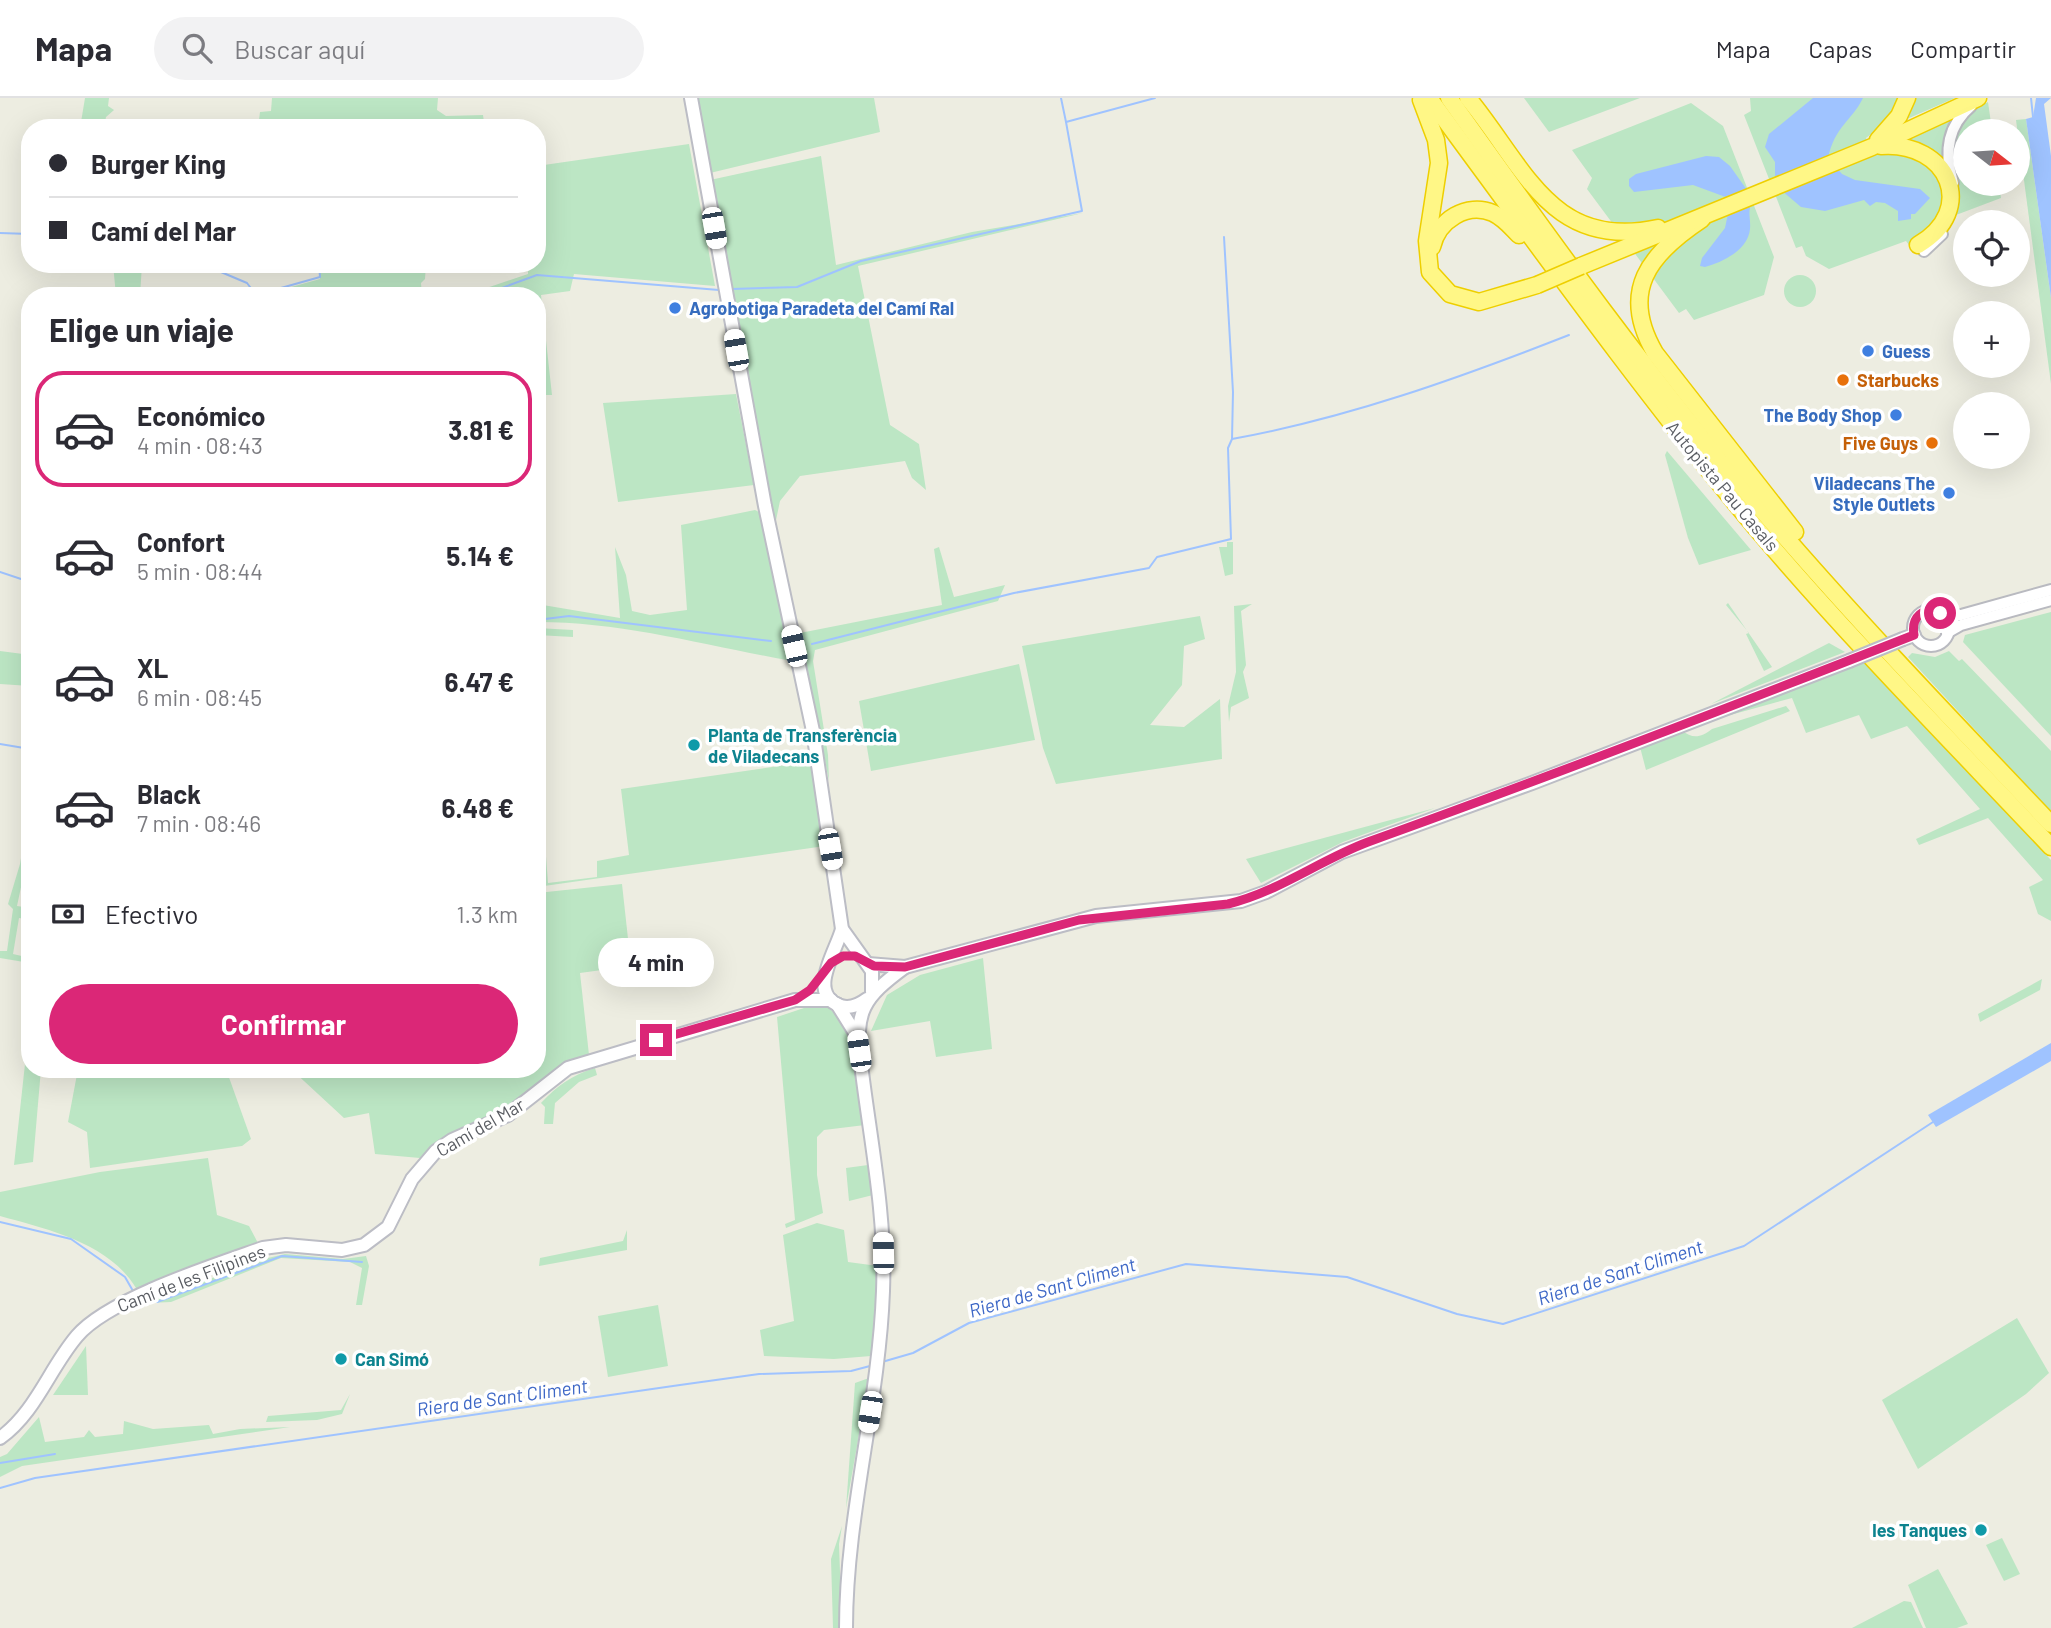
<!DOCTYPE html>
<html lang="es">
<head>
<meta charset="utf-8">
<style>
  body { margin:0; font-family:Barlow,sans-serif; background:#f2f2f3; color:#2b2b33; height:100vh; display:flex; flex-direction:column; font-size:26px; white-space:nowrap }
  * { box-sizing:border-box; margin:0 }
  p { font-size:23px; color:#7c7c81 }
  .icon { flex:none; width:38px; height:38px; fill:none; stroke:currentColor; stroke-width:2; stroke-linecap:round; stroke-linejoin:round }
  .map { position:relative; flex:1; overflow:hidden }
  .details { position:absolute; left:21px; top:189px; width:525px; height:791px; display:flex; flex-direction:column; background:#fff; border-radius:28px; box-shadow:0 7px 28px #0002 }
  .details>* { flex:none }
  .top-card { position:absolute; left:21px; top:21px; width:525px; height:154px; border-radius:28px; box-shadow:0 7px 28px #0002; display:grid; align-content:center; height:154px; padding:0 28px; background:#fff }
  .needle { width:46px; rotate:107deg }
  .buttons { position:absolute; left:1953px; top:21px; display:grid; gap:14px }
  .buttons a { display:grid; place-items:center; width:77px; height:77px; border-radius:50%; background:#fff; box-shadow:0 7px 28px #0002; font-size:35px }
  .end { position:absolute; width:32px; height:32px; margin:-16px; border:9px solid #db2777; background:#fff; box-shadow:0 0 0 4px #fff }
  .from { border-radius:50% }
  .bubble { position:absolute; height:49px; border-radius:24px; background:#fff; box-shadow:0 7px 28px #0002; font-size:23px; font-weight:700; line-height:49px; text-align:center }
  .car { position:absolute; width:21px; height:42px; margin:-21px -10px; border-radius:9px; box-shadow:0 0 5px 2px #0007; background:linear-gradient(#fff 24%,#345 0 40%,#fff 0 76%,#345 0 86%,#fff 0) }
  .top-card b { display:flex; align-items:center; gap:24px; height:66px; font-size:26px }
  .top-card b+b { border-top:2px solid #e1e1e2 }
  .top-card i { width:18px; height:18px; background:#2b2b33 }
  ul { padding:0; list-style:none }
  li { display:flex; align-items:center; gap:21px; height:116px; margin:0 14px 10px; padding:0 14px; border:4px solid transparent; border-radius:28px }
  li div { flex:1 }
  li b { display:block; font-size:26px }
  li em { font-style:normal; font-weight:700 }
  li.on { border-color:#db2777 }
  li>.icon { width:63px; height:63px; stroke-width:1.5 }
  h2 { padding:0 28px; font-size:32px; line-height:84px }
  .pay { display:flex; align-items:center; gap:18px; height:77px; padding:0 28px; font-size:26px }
  .pay p { margin-inline-start:auto }
  .action { display:flex; gap:14px; margin-top:auto; padding:14px 28px }
  .action a { flex:1; height:80px; border-radius:42px; background:#db2777; color:#fff; font-size:28px; font-weight:700; line-height:80px; text-align:center }
  header { display:flex; align-items:center; gap:42px; box-sizing:border-box; height:98px; padding:0 35px; background:#fff; border-bottom:2px solid #e1e1e2 }
  header strong { font-size:33px }
  nav { display:flex; gap:38px; margin-inline-start:auto; font-size:24px }
  .search { width:490px; height:63px; background:#f2f2f3; display:flex; align-items:center; gap:18px; box-sizing:border-box; padding:0 24px; border-radius:38px; color:#7c7c81; font-size:26px }
  .map>svg:first-child { display:block }
  .green { fill:#bce6c4 }
  .water { fill:#9fc3ff }
  .lines { fill:none; stroke-linecap:round; stroke-linejoin:round }
  .stream { stroke:#9fc3ff; stroke-width:2 }
  .tertiary-casing { stroke:#b9bac0; stroke-width:14 }
  .secondary-casing { stroke:#bcbdc5; stroke-width:16 }
  .motorway-casing { stroke:#eecf00; stroke-width:19 }
  .tertiary { stroke:#fff; stroke-width:10 }
  .secondary { stroke:#fff; stroke-width:12 }
  .motorway { stroke:#fff786; stroke-width:16 }
  .secondary-bridge-casing { stroke:#bcbdc5; stroke-width:16; stroke-linecap:butt }
  .motorway-bridge-casing { stroke:#eecf00; stroke-width:19; stroke-linecap:butt }
  .secondary-bridge { stroke:#fff; stroke-width:12 }
  .motorway-bridge { stroke:#fff786; stroke-width:16 }
  .route { stroke:#db2777; stroke-width:9 }
  .shop-dot { fill:#3f7fe0; stroke:#fff; stroke-width:2.5 }
  .food-dot { fill:#e8710a; stroke:#fff; stroke-width:2.5 }
  .culture-dot { fill:#0f9aa8; stroke:#fff; stroke-width:2.5 }
  .labels { text-anchor:middle; dominant-baseline:central; stroke-width:7; stroke-linejoin:round; paint-order:stroke }
  .shop-label { font-size:18px; font-weight:bold; fill:#366cbe; stroke:#fff; text-anchor:start }
  .food-label { font-size:18px; font-weight:bold; fill:#c56008; stroke:#fff; text-anchor:start }
  .street-label { font-size:18px; fill:#595c62; stroke:#fff }
  .culture-label { font-size:18px; font-weight:bold; fill:#0d838f; stroke:#fff; text-anchor:start }
  .water-label { font-size:19px; font-style:italic; fill:#3d67c6; stroke:#fff }
</style>
</head>
<body>
<header>
<strong>Mapa</strong>
<div class="search"><svg class="icon" aria-label="search" viewBox="0 0 24 24"><circle cx="10" cy="10" r="6"/><path d="M15 15l6 6"/></svg>Buscar aquí</div>
<nav><a>Mapa</a><a>Capas</a><a>Compartir</a></nav>
</header>
<div class="map">
<svg width="2051" height="1530" viewBox="0 0 2051 1530">
  <rect width="100%" height="100%" fill="#edede1"/>
  <g class="green">
    <path d="M 85,0 L 109,0 L 108,8 L 114,12 L 106,19 L 104,30 L 80,30 Z"/>
    <path d="M 272,0 L 438,0 L 437,12 L 446,18 L 483,17 L 484,24 L 421,25 L 421,30 L 258,30 L 260,14 L 271,13 Z"/>
    <path d="M 698,0 L 874,0 L 880,34 L 710,75 Z"/>
    <path d="M 1524,0 L 1640,0 L 1549,34 Z"/>
    <path d="M 1750,0 L 1900,0 C 1896,17 1880,30 1866,40 L 1874,56 L 1879,53 L 1922,59 L 1943,85 L 1945,112 L 1922,141 L 1909,147 L 1906,143 L 1829,171 L 1806,158 L 1802,148 L 1796,150 L 1744,17 L 1751,13 Z"/>
    <path d="M 1910,0 L 1955,0 L 1900,24 Z"/>
    <path d="M 1988,4 L 1991,25 L 1983,33 L 1965,33 L 1965,86 L 1999,86 L 2001,100 L 1956,117 C 1962,73 1934,29 1988,4 Z"/>
    <path d="M 1691,5 L 1723,28 L 1774,159 L 1764,197 L 1694,222 L 1686,211 L 1679,215 L 1587,91 L 1592,80 L 1572,52 Z"/>
    <path d="M 1957,17 L 1949,80 L 1899,43 Z"/>
    <path d="M 2026,21 L 2051,200 L 2051,286 L 2016,22 Z"/>
    <path d="M 689,46 L 715,188 L 574,176 L 570,193 L 541,197 L 552,297 L 537,297 L 537,198 L 463,198 L 528,176 L 528,166 L 537,166 L 537,68 Z"/>
    <path d="M 821,58 L 836,167 L 972,134 L 1083,115 L 858,168 L 890,327 L 919,346 L 926,392 L 912,380 L 905,363 L 800,378 L 780,403 L 775,427 L 710,82 Z"/>
    <path d="M 113,166 L 142,166 L 140,198 L 116,198 Z"/>
    <path d="M 318,166 L 426,166 L 425,181 L 421,185 L 422,198 L 259,198 L 320,181 Z"/>
    <circle cx="1800" cy="193" r="16"/>
    <path d="M 736,296 L 754,387 L 618,404 L 603,305 Z"/>
    <path d="M 1667,353 L 1751,452 L 1699,467 L 1688,440 L 1665,357 Z"/>
    <path d="M 755,412 L 759,414 L 792,563 C 707,548 624,524 537,524 L 537,506 L 620,520 L 615,449 L 626,477 L 632,513 L 650,517 L 687,512 L 681,427 Z"/>
    <path d="M 1227,444 L 1233,444 L 1233,476 L 1225,478 L 1219,449 L 1227,449 Z"/>
    <path d="M 939,449 L 954,499 L 1005,487 L 998,503 L 815,552 L 813,563 L 828,657 L 829,683 L 800,535 L 942,507 L 934,451 Z"/>
    <path d="M 1728,505 L 1772,569 L 1764,573 L 1746,536 L 1749,535 L 1726,507 Z"/>
    <path d="M 1252,506 L 1241,513 L 1246,567 L 1243,574 L 1249,600 L 1231,609 L 1229,624 L 1228,608 L 1236,574 L 1234,508 Z"/>
    <path d="M 2051,514 L 2051,638 L 1963,544 L 1965,537 Z"/>
    <path d="M 1200,518 L 1205,541 L 1184,548 L 1182,587 L 1150,627 L 1184,629 L 1220,601 L 1222,661 L 1056,686 L 1043,650 L 1022,548 Z"/>
    <path d="M 537,530 L 573,532 L 573,539 L 537,537 Z"/>
    <path d="M 30,533 L 30,588 L 0,586 L 0,553 L 23,556 Z"/>
    <path d="M 1829,545 L 1845,554 L 1711,606 Z"/>
    <path d="M 1949,553 L 1959,563 L 1962,561 L 2051,653 L 2051,714 L 1908,559 L 1912,555 L 1935,559 Z"/>
    <path d="M 1863,562 L 2051,762 L 2051,823 L 2038,816 L 2029,789 L 2043,782 L 1988,720 L 1919,747 L 1916,741 L 1980,711 L 1907,628 L 1871,641 L 1859,617 L 1806,635 L 1792,600 L 1705,624 Z"/>
    <path d="M 1019,566 L 1035,642 L 871,673 L 859,603 Z"/>
    <path d="M 1786,608 L 1790,613 L 1646,672 L 1640,649 L 1681,632 C 1693,641 1700,640 1712,631 Z"/>
    <path d="M 537,638 L 548,785 L 597,779 L 597,763 L 629,757 L 621,691 L 814,663 L 825,748 L 537,789 Z"/>
    <path d="M 1435,710 L 1343,744 L 1261,785 L 1246,761 Z"/>
    <path d="M 27,725 L 30,746 L 25,770 L 30,771 L 30,776 L 24,775 L 17,808 L 30,810 L 30,822 L 19,820 L 13,856 L 30,860 L 30,865 L 0,860 L 0,853 L 7,853 L 13,811 L 8,806 L 20,766 Z"/>
    <path d="M 622,786 L 631,868 L 580,875 L 589,957 L 551,975 L 521,1003 L 495,1020 L 444,1041 L 420,1060 L 375,1056 L 369,1015 L 344,1020 L 291,971 L 537,971 L 537,795 Z"/>
    <path d="M 983,860 L 992,951 L 936,959 L 930,923 L 871,933 L 887,897 L 920,877 Z"/>
    <path d="M 2042,881 L 2040,892 L 1980,924 L 1978,916 Z"/>
    <path d="M 813,907 L 829,910 L 845,926 L 865,1027 L 824,1032 L 817,1039 L 817,1077 L 823,1115 L 786,1130 L 785,1126 L 795,1122 L 777,919 Z"/>
    <path d="M 30,920 L 30,971 L 41,971 L 33,1064 L 14,1067 Z"/>
    <path d="M 595,970 L 597,977 L 579,984 L 555,1005 L 553,1026 L 544,1026 L 545,1009 L 541,1005 C 557,988 572,977 595,970 Z"/>
    <path d="M 78,971 L 165,971 L 170,974 L 180,971 L 226,971 L 251,1041 L 242,1048 L 90,1070 L 87,1034 L 68,1024 Z"/>
    <path d="M 208,1060 L 217,1117 L 249,1128 L 259,1147 L 143,1192 L 136,1190 C 109,1145 47,1131 0,1118 L 0,1094 L 100,1074 Z"/>
    <path d="M 868,1067 L 873,1097 L 849,1103 L 846,1070 Z"/>
    <path d="M 817,1125 L 844,1132 L 848,1164 L 878,1168 L 871,1258 L 834,1261 L 764,1258 L 760,1232 L 794,1223 L 783,1137 Z"/>
    <path d="M 627,1132 L 627,1152 L 539,1168 L 540,1160 L 623,1143 Z"/>
    <path d="M 285,1156 L 343,1161 L 366,1158 L 369,1168 L 362,1207 L 356,1207 L 362,1170 L 350,1164 L 281,1160 L 171,1204 L 149,1205 L 255,1163 Z"/>
    <path d="M 658,1207 L 668,1268 L 608,1279 L 598,1218 Z"/>
    <path d="M 2017,1220 L 2049,1275 L 2026,1296 L 1918,1371 L 1882,1302 Z"/>
    <path d="M 86,1248 L 88,1297 L 53,1297 Z"/>
    <path d="M 869,1280 L 846,1410 L 855,1285 Z"/>
    <path d="M 350,1296 L 342,1316 L 317,1322 L 266,1324 L 268,1318 L 341,1312 Z"/>
    <path d="M 39,1319 L 45,1344 L 84,1339 L 89,1332 L 95,1339 L 123,1336 L 124,1323 L 153,1331 L 209,1327 L 213,1336 L 240,1331 L 290,1329 L 22,1368 L 0,1379 L 0,1359 L 7,1356 Z"/>
    <path d="M 842,1428 L 839,1446 L 842,1530 L 833,1530 L 831,1461 Z"/>
    <path d="M 2002,1440 L 2020,1476 L 2004,1483 L 1986,1447 Z"/>
    <path d="M 1938,1471 L 1968,1526 L 1957,1530 L 1926,1530 L 1908,1487 Z"/>
    <path d="M 1904,1503 L 1911,1504 L 1923,1530 L 1852,1530 Z"/>
  </g>
  <g class="water">
    <path d="M 1813,0 L 1863,0 C 1851,24 1835,28 1828,60 L 1842,76 L 1855,82 L 1920,91 L 1930,100 L 1915,116 L 1911,116 L 1911,121 L 1898,123 L 1898,113 L 1885,105 L 1876,104 L 1870,108 L 1864,102 L 1825,113 L 1801,109 L 1781,92 L 1752,104 C 1747,115 1751,120 1750,131 C 1748,152 1723,164 1705,169 L 1700,168 L 1702,160 L 1725,130 L 1731,101 L 1693,87 L 1634,94 L 1629,88 L 1629,81 L 1636,76 L 1706,58 L 1719,59 L 1730,68 L 1747,92 L 1775,80 L 1775,64 L 1765,49 L 1769,36 Z"/>
    <path d="M 2036,0 L 2051,0 L 2044,6 L 2051,58 L 2051,200 L 2026,21 L 2033,19 Z"/>
    <path d="M 2051,945 L 2051,963 L 1936,1029 L 1928,1017 Z"/>
  </g>
  <g class="lines">
    <g class="stream">
      <path d="M 1061,0 L 1066,24 L 1155,0"/>
      <path d="M 2031,0 L 2033,19"/>
      <path d="M 417,30 L 417,28"/>
      <path d="M 0,135 L 30,136"/>
      <path d="M 1224,139 L 1233,294 L 1232,341"/>
      <path d="M 202,166 L 247,185 L 256,197"/>
      <path d="M 732,191 L 797,189 L 861,163 L 1082,113 L 1066,24"/>
      <path d="M 256,197 L 320,179 L 319,166"/>
      <path d="M 242,198 L 253,194"/>
      <path d="M 480,198 L 537,177 L 719,192"/>
      <path d="M 0,474 L 30,484"/>
      <path d="M 537,522 L 569,518 L 771,543"/>
      <path d="M 812,546 L 1014,495 L 1149,470 L 1157,459 L 1231,441 L 1228,350 L 1232,341 C 1348,320 1459,280 1569,237"/>
      <path d="M 0,646 L 30,651"/>
      <path d="M 0,1124 L 71,1141 L 125,1179 L 133,1193"/>
      <path d="M 157,1204 L 282,1158 L 362,1164"/>
      <path d="M 882,1264 L 913,1255 L 969,1225 L 1186,1166 L 1347,1179 L 1457,1216 L 1503,1226 L 1744,1148 L 1933,1024"/>
      <path d="M 0,1365 L 55,1356"/>
      <path d="M 0,1390 L 35,1380 L 680,1287 L 759,1276 L 851,1273 L 870,1268"/>
    </g>
    <g class="tertiary-casing">
      <g id="tertiary">
        <path d="M 1953,85 C 1944,55 1947,28 1971,8"/>
        <path d="M 1924,153 L 1942,136"/>
        <circle cx="1931" cy="530" r="18"/>
        <path d="M 1943,517 L 1961,517 L 2051,492"/>
        <path d="M 1947,535 L 1961,527 L 2051,502"/>
      </g>
    </g>
    <g class="secondary-casing">
      <g id="secondary">
        <path d="M 691,0 L 765,408 L 813,633 L 842,831 L 872,873 L 872,894"/>
        <path d="M 1903,541 L 1914,537"/>
        <path d="M 842,831 C 836,854 806,896 841,908 C 851,911 859,907 867,901"/>
        <path d="M 868,866 L 905,869 L 1096,818 L 1241,803 L 1266,794 L 1342,754 L 1532,685 L 1849,563"/>
        <path d="M 837,906 L 857,938"/>
        <path d="M 0,1340 C 36,1314 49,1271 77,1238 C 108,1201 215,1167 263,1150 L 286,1147 L 342,1152 L 364,1147 L 388,1129 L 412,1081 L 436,1053 L 452,1042 L 508,1017 L 568,970 L 795,902 L 831,902"/>
        <path d="M 846,1530 C 846,1416 879,1306 883,1193 C 886,1116 870,1041 861,966 C 854,913 863,900 905,869"/>
      </g>
    </g>
    <g class="motorway-casing">
      <g id="motorway">
        <path d="M 1429,0 C 1536,145 1640,291 1756,430 C 1849,540 1952,644 2051,749"/>
        <path d="M 1449,0 C 1551,143 1653,285 1767,418 C 1858,524 1955,625 2051,726"/>
        <path d="M 1468,0 C 1525,69 1551,153 1658,130"/>
        <path d="M 1421,2 L 1436,42 L 1439,65 L 1427,143 L 1430,174 L 1450,196 L 1479,204 L 1537,187"/>
        <path d="M 1878,42 L 1899,18 L 1907,0"/>
        <path d="M 1881,48 C 1949,43 1978,112 1918,147"/>
        <path d="M 1702,121 C 1649,156 1619,193 1655,255 L 1795,434"/>
        <path d="M 1432,149 C 1438,122 1467,104 1493,115 C 1504,120 1511,129 1519,137"/>
        <path d="M 1581,168 L 1872,49 L 1978,0"/>
      </g>
    </g>
    <use href="#tertiary" class="tertiary"/>
    <use href="#secondary" class="secondary"/>
    <use href="#motorway" class="motorway"/>
    <g class="secondary-bridge-casing">
      <path id="secondary-bridge" d="M 1849,563 L 1903,541"/>
    </g>
    <g class="motorway-bridge-casing">
      <path id="motorway-bridge" d="M 1537,187 L 1581,168"/>
    </g>
    <use href="#secondary-bridge" class="secondary-bridge"/>
    <use href="#motorway-bridge" class="motorway-bridge"/>
  </g>
  <g class="lines">
    <path class="route" d="M 656,942 L 795,902 L 810,892 L 831,865 L 843,858 L 855,858 L 874,868 L 905,869 L 1079,822 L 1228,806 C 1278,794 1320,762 1368,744 C 1552,678 1733,608 1914,537 C 1911,519 1923,508 1940,515"/>
  </g>
  <g class="shop-dot">
    <circle cx="675" cy="210" r="7"/>
    <circle cx="1868" cy="253" r="7"/>
    <circle cx="1896" cy="317" r="7"/>
    <circle cx="1949" cy="395" r="7"/>
  </g>
  <g class="food-dot">
    <circle cx="1843" cy="282" r="7"/>
    <circle cx="1932" cy="345" r="7"/>
  </g>
  <g class="culture-dot">
    <circle cx="694" cy="647" r="7"/>
    <circle cx="341" cy="1261" r="7"/>
    <circle cx="1981" cy="1432" r="7"/>
  </g>
  <g class="labels">
    <g class="shop-label">
      <text x="689" y="210">Agrobotiga Paradeta del Camí Ral</text>
      <text x="1882" y="253">Guess</text>
      <text x="1882" y="317" text-anchor="end">The Body Shop</text>
      <text x="1935" y="385" text-anchor="end">Viladecans The<tspan x="1935" dy="21">Style Outlets</tspan></text>
    </g>
    <g class="food-label">
      <text x="1857" y="282">Starbucks</text>
      <text x="1918" y="345" text-anchor="end">Five Guys</text>
    </g>
    <g class="street-label">
      <text transform="translate(1723 388) rotate(50)">Autopista Pau Casals</text>
      <text transform="translate(480 1029) rotate(-30)">Camí del Mar</text>
      <text transform="translate(191 1180) rotate(-21)">Camí de les Filipines</text>
    </g>
    <g class="culture-label">
      <text x="708" y="637">Planta de Transferència<tspan x="708" dy="21">de Viladecans</tspan></text>
      <text x="355" y="1261">Can Simó</text>
      <text x="1967" y="1432" text-anchor="end">les Tanques</text>
    </g>
    <g class="water-label">
      <text transform="translate(1620 1174) rotate(-18)">Riera de Sant Climent</text>
      <text transform="translate(1052 1189) rotate(-16)">Riera de Sant Climent</text>
      <text transform="translate(502 1299) rotate(-8)">Riera de Sant Climent</text>
    </g>
  </g>
</svg>
<div class="buttons">
<a><svg class="needle" viewBox="-14 -14 28 28"><path d="M0-13l5 13h-10z" fill="#e53935"/><path d="M0 13l5-13h-10z" fill="#7c7c81"/></svg></a>
<a><svg class="icon" aria-label="locate" viewBox="0 0 24 24"><circle cx="12" cy="12" r="6"/><path d="M12 2v4M12 18v4M2 12h4M18 12h4"/></svg></a>
<a>+</a>
<a>−</a>
</div>
<i class="end from" style="left:1940px;top:515px"></i>
<i class="end" style="left:656px;top:942px"></i>
<div class="bubble" style="left:598px;top:840px;width:116px">4 min</div>
<i class="car" style="left:714px;top:130px;rotate:170deg"></i>
<i class="car" style="left:736px;top:252px;rotate:350deg"></i>
<i class="car" style="left:794px;top:548px;rotate:347deg"></i>
<i class="car" style="left:830px;top:751px;rotate:170deg"></i>
<i class="car" style="left:859px;top:953px;rotate:352deg"></i>
<i class="car" style="left:883px;top:1155px;rotate:359deg"></i>
<i class="car" style="left:870px;top:1314px;rotate:189deg"></i>
<div class="top-card">
<b><i class="from"></i>Burger King</b>
<b><i></i>Camí del Mar</b>
</div>
<section class="details">
<h2>Elige un viaje</h2>
<ul>
<li class="on"><svg class="icon" aria-label="car" viewBox="0 0 24 24"><path d="M5 17H2v-5l4-1 3-4h7l3 4 3 1v5h-3M9 17h6M6 11h13"/><circle cx="7" cy="17" r="2"/><circle cx="17" cy="17" r="2"/></svg><div><b>Económico</b><p>4 min · 08:43</p></div><em>3.81 €</em></li>
<li><svg class="icon" aria-label="car" viewBox="0 0 24 24"><path d="M5 17H2v-5l4-1 3-4h7l3 4 3 1v5h-3M9 17h6M6 11h13"/><circle cx="7" cy="17" r="2"/><circle cx="17" cy="17" r="2"/></svg><div><b>Confort</b><p>5 min · 08:44</p></div><em>5.14 €</em></li>
<li><svg class="icon" aria-label="car" viewBox="0 0 24 24"><path d="M5 17H2v-5l4-1 3-4h7l3 4 3 1v5h-3M9 17h6M6 11h13"/><circle cx="7" cy="17" r="2"/><circle cx="17" cy="17" r="2"/></svg><div><b>XL</b><p>6 min · 08:45</p></div><em>6.47 €</em></li>
<li><svg class="icon" aria-label="car" viewBox="0 0 24 24"><path d="M5 17H2v-5l4-1 3-4h7l3 4 3 1v5h-3M9 17h6M6 11h13"/><circle cx="7" cy="17" r="2"/><circle cx="17" cy="17" r="2"/></svg><div><b>Black</b><p>7 min · 08:46</p></div><em>6.48 €</em></li>
</ul>
<div class="pay"><svg class="icon" aria-label="cash" viewBox="0 0 24 24"><path d="M3 7h18v10H3z"/><circle cx="12" cy="12" r="2"/></svg>Efectivo<p>1.3 km</p></div>
<div class="action"><a>Confirmar</a></div>
</section>
</div>
</body>
</html>
